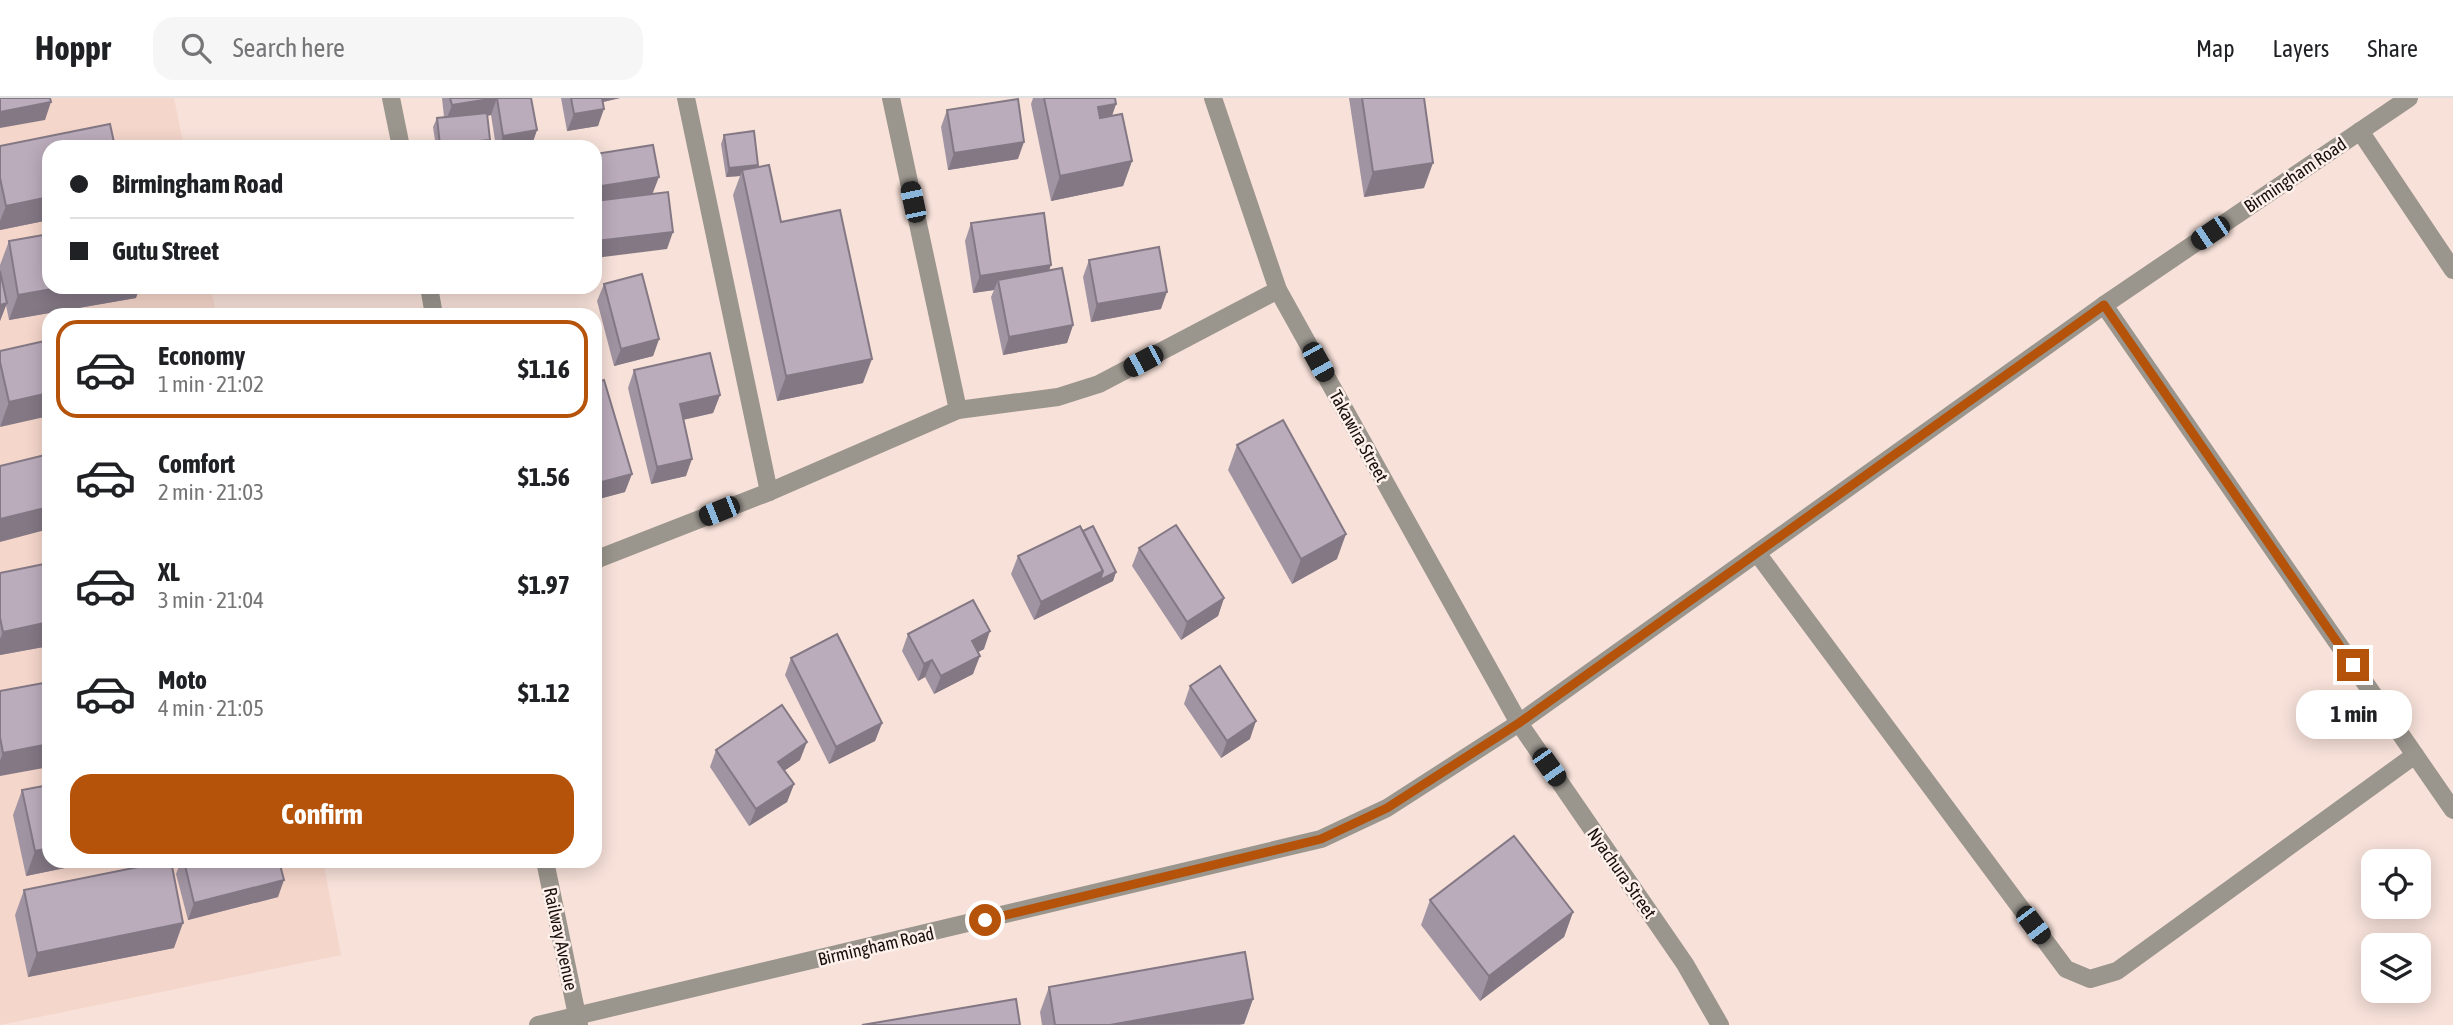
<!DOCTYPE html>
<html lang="en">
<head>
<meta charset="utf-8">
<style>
  body { margin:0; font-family:"Asap Condensed",sans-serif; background:#f6f6f6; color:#202124; height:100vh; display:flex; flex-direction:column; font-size:26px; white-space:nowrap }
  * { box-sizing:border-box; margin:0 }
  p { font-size:23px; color:#757577 }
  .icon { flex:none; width:38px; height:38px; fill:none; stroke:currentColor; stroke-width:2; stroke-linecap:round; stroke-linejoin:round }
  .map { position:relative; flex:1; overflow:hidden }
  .panel { position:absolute; left:42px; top:210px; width:560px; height:560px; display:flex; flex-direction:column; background:#fff; border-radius:21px; box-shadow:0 4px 18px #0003 }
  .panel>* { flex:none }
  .top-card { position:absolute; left:42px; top:42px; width:560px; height:154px; border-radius:21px; box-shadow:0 4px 18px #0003; display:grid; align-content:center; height:154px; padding:0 28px; background:#fff }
  .fabs { position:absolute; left:2361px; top:751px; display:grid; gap:14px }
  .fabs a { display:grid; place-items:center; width:70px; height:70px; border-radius:14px; background:#fff; box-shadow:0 4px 18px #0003; font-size:35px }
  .end { position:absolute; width:32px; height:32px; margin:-16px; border:9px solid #b45309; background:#fff; box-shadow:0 0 0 4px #fff }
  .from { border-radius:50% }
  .bubble { position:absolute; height:49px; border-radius:21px; background:#fff; box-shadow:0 4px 18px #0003; font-size:23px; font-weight:700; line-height:49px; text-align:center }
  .car { position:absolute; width:21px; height:42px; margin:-21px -10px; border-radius:9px; box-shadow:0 0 5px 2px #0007; background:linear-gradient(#222 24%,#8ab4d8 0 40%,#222 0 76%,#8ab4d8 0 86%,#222 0) }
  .top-card b { display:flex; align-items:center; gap:24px; height:66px; font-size:26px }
  .top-card b+b { border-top:2px solid #e0e0e0 }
  .top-card i { width:18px; height:18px; background:#202124 }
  ul { padding:12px 0 0; list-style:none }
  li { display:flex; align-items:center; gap:21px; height:98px; margin:0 14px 10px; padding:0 14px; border:4px solid transparent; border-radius:21px }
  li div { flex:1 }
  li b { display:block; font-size:26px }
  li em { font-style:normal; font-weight:700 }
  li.current { border-color:#b45309 }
  li>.icon { width:63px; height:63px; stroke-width:1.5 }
  .primary-button { display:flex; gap:14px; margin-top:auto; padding:14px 28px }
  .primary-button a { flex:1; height:80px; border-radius:21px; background:#b45309; color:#fff; font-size:28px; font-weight:700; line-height:80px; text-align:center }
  header { display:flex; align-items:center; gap:42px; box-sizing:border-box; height:98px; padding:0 35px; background:#fff; border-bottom:2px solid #e0e0e0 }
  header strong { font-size:33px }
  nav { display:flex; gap:38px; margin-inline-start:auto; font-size:24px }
  .search { width:490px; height:63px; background:#f6f6f6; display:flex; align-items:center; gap:18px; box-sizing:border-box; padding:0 24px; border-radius:21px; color:#757577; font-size:26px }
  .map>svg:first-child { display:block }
  .built { fill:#f5d6cb }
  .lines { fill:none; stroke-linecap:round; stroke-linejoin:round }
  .minor { stroke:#9a958d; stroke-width:18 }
  .wall { fill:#a194a2 }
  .shaded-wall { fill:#837884 }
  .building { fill:#bbacbc; stroke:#837884; stroke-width:2 }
  .route { stroke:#b45309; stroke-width:9 }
  .labels { text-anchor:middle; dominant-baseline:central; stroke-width:5; stroke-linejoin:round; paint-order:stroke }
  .street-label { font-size:18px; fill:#17100d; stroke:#fef0eb }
</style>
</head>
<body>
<header>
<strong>Hoppr</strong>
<div class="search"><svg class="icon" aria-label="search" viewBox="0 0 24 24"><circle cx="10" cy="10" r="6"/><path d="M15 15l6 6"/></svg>Search here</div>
<nav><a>Map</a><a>Layers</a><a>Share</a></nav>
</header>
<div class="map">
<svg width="2453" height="927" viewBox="0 0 2453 927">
  <rect width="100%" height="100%" fill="#f7e1d9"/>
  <path class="built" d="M 0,0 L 174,0 L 184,49 L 49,49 L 49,189 L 211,189 L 216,217 L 49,217 L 49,763 L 323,763 L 341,857 L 0,927 Z"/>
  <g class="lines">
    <g class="minor">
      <path d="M 391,0 L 401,49"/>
      <path d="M 686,0 L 769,394"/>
      <path d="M 891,0 L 958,312"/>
      <path d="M 1213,0 L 1278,192 L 1519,625 L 1685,866 L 1720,927"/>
      <path d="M 2360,33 L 2453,172"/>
      <path d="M 429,189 L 434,217"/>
      <path d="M 2104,207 L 2453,712"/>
      <path d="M 1757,455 L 2066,871 L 2090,881 L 2117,873 L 2415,657"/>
      <path d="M 595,462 L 769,394 L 958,312 L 1058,299 L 1099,286 L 1278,192"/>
      <path d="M 545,763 L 579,927"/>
      <path d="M 538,927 L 1321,741 L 1387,710 L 1519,625 L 2104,207 L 2409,0"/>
    </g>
  </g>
  <g class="wall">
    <path d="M 442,0 L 531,0 L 537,32 L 531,49 L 496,49 L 491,17 L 487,18 L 487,49 L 436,49 L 433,29 L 437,20 L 444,19 Z"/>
    <path d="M 561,0 L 620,0 L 603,4 L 598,28 L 567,33 Z"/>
    <path d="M 1033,0 L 1115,0 L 1116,6 L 1112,18 L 1132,63 L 1123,88 L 1051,103 L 1031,6 Z"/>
    <path d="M 1349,0 L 1424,0 L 1424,90 L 1364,99 Z"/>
    <path d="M 947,12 L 1018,61 L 948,72 L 941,29 Z"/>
    <path d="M 724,37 L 757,69 L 781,124 L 863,285 L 777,303 L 733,97 L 740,78 L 726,79 L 721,46 Z"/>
    <path d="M 0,48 L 49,49 L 49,122 L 0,132 Z"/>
    <path d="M 971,125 L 1049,172 L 1073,227 L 1067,245 L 1003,257 L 991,199 L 994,192 L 973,195 L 965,143 Z"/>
    <path d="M 9,143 L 136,200 L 9,222 L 6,207 L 0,223 L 0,167 Z"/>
    <path d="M 1089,162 L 1161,211 L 1091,224 L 1083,179 Z"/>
    <path d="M 604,186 L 659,241 L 653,258 L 614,268 L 597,203 Z"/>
    <path d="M 49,242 L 0,329 L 0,253 Z"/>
    <path d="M 634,272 L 720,297 L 713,315 L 683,322 L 686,378 L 651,386 L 628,290 Z"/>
    <path d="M 595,285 L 625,394 L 595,402 Z"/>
    <path d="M 1237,347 L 1337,461 L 1292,486 L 1228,372 Z"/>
    <path d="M 1083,433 L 1116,474 L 1113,483 L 1034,522 L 1011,476 L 1018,458 Z"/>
    <path d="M 1139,450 L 1224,500 L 1218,518 L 1181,542 L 1132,468 Z"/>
    <path d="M 49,465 L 49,548 L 0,557 L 0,475 Z"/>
    <path d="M 908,536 L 984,551 L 978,554 L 973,576 L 934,596 L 925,579 L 918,583 L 902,553 Z"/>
    <path d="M 791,560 L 882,625 L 875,643 L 829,666 L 785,577 Z"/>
    <path d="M 49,584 L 0,678 L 0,593 Z"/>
    <path d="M 1190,588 L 1250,641 L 1221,660 L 1184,606 Z"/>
    <path d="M 716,652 L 800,662 L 784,673 L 794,686 L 787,704 L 749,728 L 710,669 Z"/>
    <path d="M 22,692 L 49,763 L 99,763 L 26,778 L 13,717 Z"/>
    <path d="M 181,763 L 279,763 L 278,799 L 188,822 L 176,776 Z"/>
    <path d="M 24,792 L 174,850 L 28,879 L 15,817 Z"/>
    <path d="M 1430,802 L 1573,814 L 1564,839 L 1480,903 L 1421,827 Z"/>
    <path d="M 1049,889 L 1253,901 L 1244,926 L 1240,927 L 1042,927 L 1040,914 Z"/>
  </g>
  <g class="shaded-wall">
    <path d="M 497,0 L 491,17 L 445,25 L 452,7 Z"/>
    <path d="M 596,0 L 620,0 L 594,6 Z"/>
    <path d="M 51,4 L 45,22 L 0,30 L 0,14 Z"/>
    <path d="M 1116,6 L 1107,31 L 1089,34 L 1098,9 Z"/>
    <path d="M 604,11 L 598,28 L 567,33 L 574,16 Z"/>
    <path d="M 537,32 L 531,49 L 499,49 L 503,38 Z"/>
    <path d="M 490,42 L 487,49 L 439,49 L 440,47 Z"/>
    <path d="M 1024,44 L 1018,61 L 948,72 L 954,55 Z"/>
    <path d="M 1132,63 L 1123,88 L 1051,103 L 1060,78 Z"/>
    <path d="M 1433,65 L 1424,90 L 1364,99 L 1373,74 Z"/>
    <path d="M 758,67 L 755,76 L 742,72 L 740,78 L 726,79 L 729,70 Z"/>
    <path d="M 659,79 L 652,97 L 595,106 L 595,89 Z"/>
    <path d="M 49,99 L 49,122 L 0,132 L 0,123 L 6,108 Z"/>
    <path d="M 673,134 L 667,151 L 595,160 L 596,143 Z"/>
    <path d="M 1051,167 L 1045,184 L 998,182 L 994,192 L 973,195 L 980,178 Z"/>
    <path d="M 63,189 L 140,189 L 136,200 L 9,222 L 18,197 Z"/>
    <path d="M 1167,194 L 1161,211 L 1091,224 L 1097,206 Z"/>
    <path d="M 7,205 L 0,223 L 0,207 Z"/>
    <path d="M 1073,227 L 1067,245 L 1003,257 L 1009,239 Z"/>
    <path d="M 659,241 L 653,258 L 614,268 L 621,251 Z"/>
    <path d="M 872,261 L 863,285 L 777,303 L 786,278 Z"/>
    <path d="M 49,295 L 49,318 L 0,329 L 9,304 Z"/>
    <path d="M 720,297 L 713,315 L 673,324 L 680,306 Z"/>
    <path d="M 692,361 L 686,378 L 651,386 L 657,369 Z"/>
    <path d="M 632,376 L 625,394 L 595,402 L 595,394 L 598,385 Z"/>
    <path d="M 49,409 L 49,431 L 0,444 L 0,421 Z"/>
    <path d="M 1346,436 L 1337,461 L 1292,486 L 1301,461 Z"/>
    <path d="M 1103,473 L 1116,474 L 1113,483 L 1034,522 L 1041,504 Z"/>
    <path d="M 1224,500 L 1218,518 L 1181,542 L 1187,524 Z"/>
    <path d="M 49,524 L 49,548 L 0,557 L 0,541 L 3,534 Z"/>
    <path d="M 990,533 L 984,551 L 965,561 L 972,543 Z"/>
    <path d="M 980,558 L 973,576 L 934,596 L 941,578 Z"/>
    <path d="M 932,562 L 925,579 L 918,583 L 924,566 Z"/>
    <path d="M 1256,623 L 1250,641 L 1221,660 L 1227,643 Z"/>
    <path d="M 882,625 L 875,643 L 829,666 L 836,649 Z"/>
    <path d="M 807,644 L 800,662 L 772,681 L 778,664 Z"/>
    <path d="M 49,646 L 49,669 L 0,678 L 0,663 L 3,655 Z"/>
    <path d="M 794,686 L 787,704 L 749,728 L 756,711 Z"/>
    <path d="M 49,750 L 49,763 L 99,763 L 26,778 L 35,753 Z"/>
    <path d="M 284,782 L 278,799 L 188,822 L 194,805 Z"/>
    <path d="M 1573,814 L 1564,839 L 1480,903 L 1489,878 Z"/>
    <path d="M 183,825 L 174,850 L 28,879 L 37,855 Z"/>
    <path d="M 1253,901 L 1244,926 L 1110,927 Z"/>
  </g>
  <g class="building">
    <path d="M 0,0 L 50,0 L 51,4 L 0,14 Z"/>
    <path d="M 450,0 L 496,0 L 452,7 Z"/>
    <path d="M 497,0 L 531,0 L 537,32 L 503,38 Z"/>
    <path d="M 571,0 L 602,0 L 604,11 L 574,16 Z"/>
    <path d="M 1044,0 L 1115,0 L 1116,6 L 1098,9 L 1100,20 L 1122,16 L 1132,63 L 1060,78 Z"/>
    <path d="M 1362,0 L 1424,0 L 1433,65 L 1373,74 Z"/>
    <path d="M 1018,1 L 1024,44 L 954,55 L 947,12 Z"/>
    <path d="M 487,15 L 490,42 L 440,47 L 437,20 Z"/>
    <path d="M 110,26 L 115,49 L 49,49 L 49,99 L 6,108 L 0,80 L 0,48 Z"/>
    <path d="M 754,33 L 758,67 L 729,70 L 724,37 Z"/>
    <path d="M 653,47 L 659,79 L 595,89 L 595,56 Z"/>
    <path d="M 769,67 L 781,124 L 840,112 L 872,261 L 786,278 L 742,72 Z"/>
    <path d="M 668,94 L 673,134 L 596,143 L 595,103 Z"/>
    <path d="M 1044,115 L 1051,167 L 980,178 L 971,125 Z"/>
    <path d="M 49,136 L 49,189 L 63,189 L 18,197 L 9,143 Z"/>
    <path d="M 1159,149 L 1167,194 L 1097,206 L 1089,162 Z"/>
    <path d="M 1062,170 L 1073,227 L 1009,239 L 998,182 Z"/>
    <path d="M 0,173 L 7,205 L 0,207 Z"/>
    <path d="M 642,176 L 659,241 L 621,251 L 604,186 Z"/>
    <path d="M 49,242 L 49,295 L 9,304 L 0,264 L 0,253 Z"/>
    <path d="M 710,255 L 720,297 L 680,306 L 692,361 L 657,369 L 634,272 Z"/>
    <path d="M 604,282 L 632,376 L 598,385 L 595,375 L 595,285 Z"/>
    <path d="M 1283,322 L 1346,436 L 1301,461 L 1237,347 Z"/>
    <path d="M 49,356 L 49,409 L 0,421 L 0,368 Z"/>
    <path d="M 1176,427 L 1224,500 L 1187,524 L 1139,450 Z"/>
    <path d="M 1080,428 L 1103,473 L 1041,504 L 1018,458 Z"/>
    <path d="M 1093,428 L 1116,474 L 1100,482 L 1103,473 L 1083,433 Z"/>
    <path d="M 49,465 L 49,524 L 3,534 L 0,520 L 0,475 Z"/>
    <path d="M 973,502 L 990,533 L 972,543 L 980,558 L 941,578 L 932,562 L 924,566 L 908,536 Z"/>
    <path d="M 837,536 L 882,625 L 836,649 L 791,560 Z"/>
    <path d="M 1220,568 L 1256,623 L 1227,643 L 1190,588 Z"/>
    <path d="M 49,584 L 49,646 L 3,655 L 0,639 L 0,593 Z"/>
    <path d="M 782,607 L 807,644 L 778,664 L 794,686 L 756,711 L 716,652 Z"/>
    <path d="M 49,687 L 49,750 L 35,753 L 22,692 Z"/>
    <path d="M 1514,738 L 1573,814 L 1489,878 L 1430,802 Z"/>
    <path d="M 168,763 L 171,763 L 183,825 L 37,855 L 24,792 Z"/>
    <path d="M 184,763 L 279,763 L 284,782 L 194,805 Z"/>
    <path d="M 1245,854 L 1253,901 L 1110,927 L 1055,927 L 1049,889 Z"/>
    <path d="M 1016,901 L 1020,927 L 862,927 Z"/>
  </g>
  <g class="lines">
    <path class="route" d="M 985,822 L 1321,741 L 1387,710 L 1519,625 L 2104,207 L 2353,567"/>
  </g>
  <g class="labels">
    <g class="street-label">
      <text transform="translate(2295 77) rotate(-34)">Birmingham Road</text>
      <text transform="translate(1359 338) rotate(61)">Takawira Street</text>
      <text transform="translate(1622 775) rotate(55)">Nyachura Street</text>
      <text transform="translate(561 841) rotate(78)">Railway Avenue</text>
      <text transform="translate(876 848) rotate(-13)">Birmingham Road</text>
    </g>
  </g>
</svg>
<div class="fabs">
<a><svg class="icon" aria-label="locate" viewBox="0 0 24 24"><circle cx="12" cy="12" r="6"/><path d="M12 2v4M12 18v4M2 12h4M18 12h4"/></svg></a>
<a><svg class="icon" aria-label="layers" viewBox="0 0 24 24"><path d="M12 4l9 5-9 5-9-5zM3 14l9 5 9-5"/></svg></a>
</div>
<i class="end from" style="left:985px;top:822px"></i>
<i class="end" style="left:2353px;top:567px"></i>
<div class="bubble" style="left:2296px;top:592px;width:116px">1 min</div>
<i class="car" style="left:913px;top:104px;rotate:348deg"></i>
<i class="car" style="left:2210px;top:135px;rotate:236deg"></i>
<i class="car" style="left:1143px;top:263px;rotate:242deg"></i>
<i class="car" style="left:1318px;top:264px;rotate:151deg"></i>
<i class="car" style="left:719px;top:413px;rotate:248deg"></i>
<i class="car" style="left:1549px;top:669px;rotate:145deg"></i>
<i class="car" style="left:2033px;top:827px;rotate:143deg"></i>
<div class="top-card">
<b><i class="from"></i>Birmingham Road</b>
<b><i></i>Gutu Street</b>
</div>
<section class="panel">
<ul>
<li class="current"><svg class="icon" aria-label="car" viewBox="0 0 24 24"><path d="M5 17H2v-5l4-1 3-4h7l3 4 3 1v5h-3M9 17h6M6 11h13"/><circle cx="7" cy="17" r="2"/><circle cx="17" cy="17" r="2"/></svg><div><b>Economy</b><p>1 min · 21:02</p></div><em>$1.16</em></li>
<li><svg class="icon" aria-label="car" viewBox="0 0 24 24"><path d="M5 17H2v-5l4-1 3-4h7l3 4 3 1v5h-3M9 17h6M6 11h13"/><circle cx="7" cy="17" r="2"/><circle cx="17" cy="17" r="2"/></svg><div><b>Comfort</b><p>2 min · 21:03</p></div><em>$1.56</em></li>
<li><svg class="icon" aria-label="car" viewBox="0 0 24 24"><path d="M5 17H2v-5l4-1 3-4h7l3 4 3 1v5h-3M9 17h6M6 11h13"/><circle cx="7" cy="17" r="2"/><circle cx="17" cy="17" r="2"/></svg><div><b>XL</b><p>3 min · 21:04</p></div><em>$1.97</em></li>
<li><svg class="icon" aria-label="car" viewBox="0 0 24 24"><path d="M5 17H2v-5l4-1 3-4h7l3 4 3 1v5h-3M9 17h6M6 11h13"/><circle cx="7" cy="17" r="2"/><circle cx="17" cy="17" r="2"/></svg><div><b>Moto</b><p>4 min · 21:05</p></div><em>$1.12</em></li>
</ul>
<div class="primary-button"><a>Confirm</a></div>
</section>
</div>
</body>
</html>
